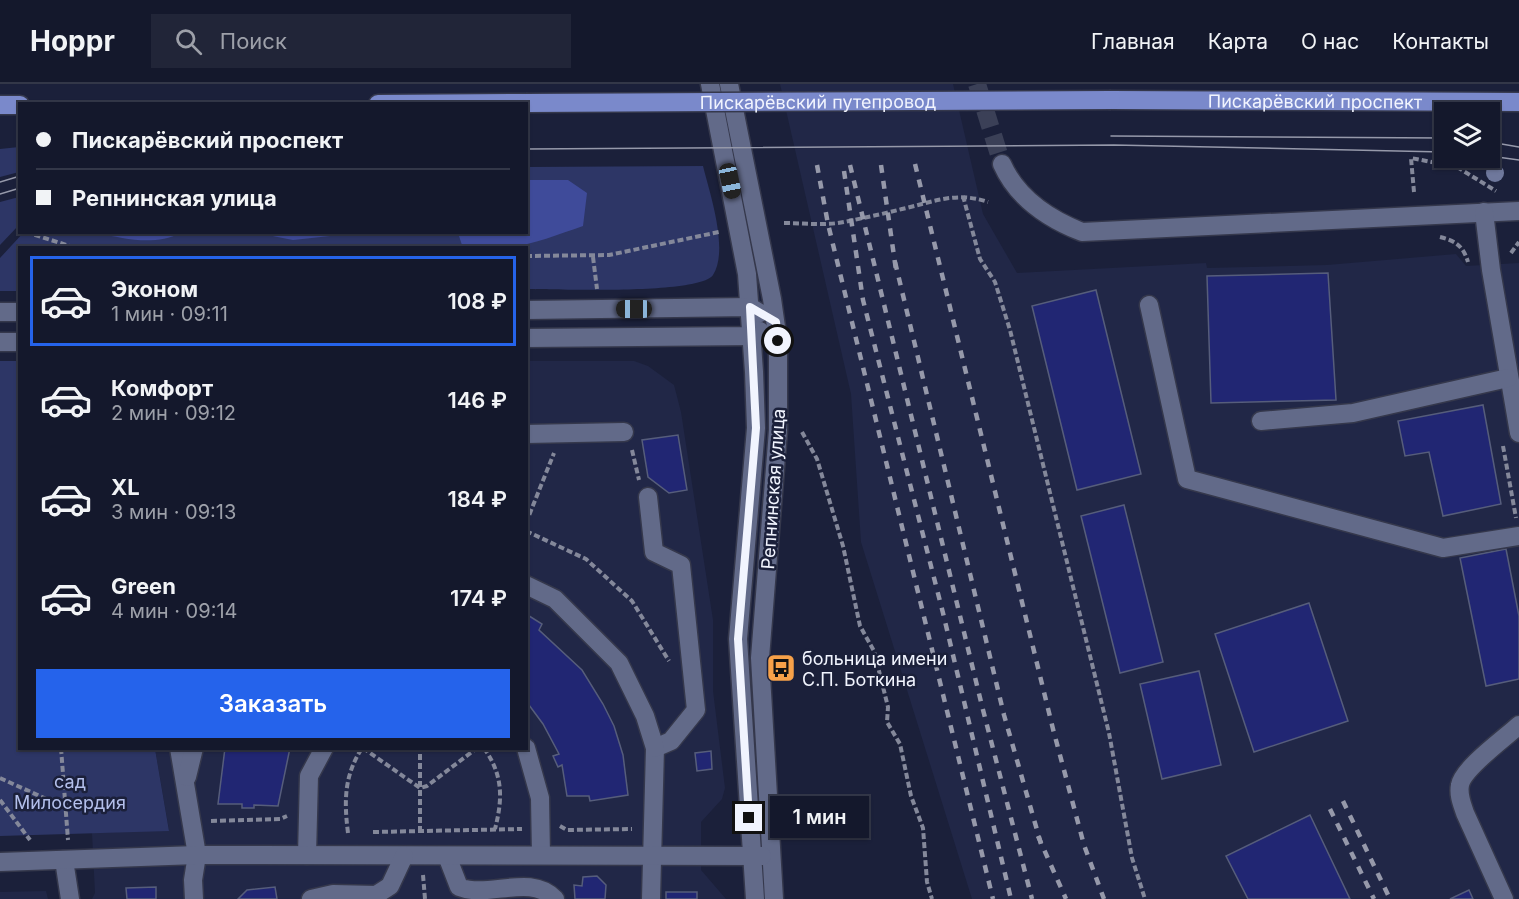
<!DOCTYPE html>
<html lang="ru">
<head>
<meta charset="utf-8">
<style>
  body { margin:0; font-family:Inter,sans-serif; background:#212538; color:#f1f3f6; height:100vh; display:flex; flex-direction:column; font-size:22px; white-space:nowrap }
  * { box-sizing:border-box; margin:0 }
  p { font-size:20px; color:#9da0a9 }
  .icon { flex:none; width:33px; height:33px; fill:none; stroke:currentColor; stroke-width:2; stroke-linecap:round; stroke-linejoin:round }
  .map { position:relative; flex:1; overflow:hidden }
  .panel { position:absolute; left:18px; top:162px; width:510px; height:504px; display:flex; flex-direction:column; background:#14182c; border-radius:0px; box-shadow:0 2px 4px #0004,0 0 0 2px #333748 }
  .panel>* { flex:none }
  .banner { position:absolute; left:18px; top:18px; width:510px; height:132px; border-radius:0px; box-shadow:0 2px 4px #0004,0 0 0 2px #333748; display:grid; align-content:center; height:132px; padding:0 18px; background:#14182c }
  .tools { position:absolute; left:1434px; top:18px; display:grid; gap:12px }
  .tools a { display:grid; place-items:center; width:66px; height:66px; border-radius:0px; background:#14182c; box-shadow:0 2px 4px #0004,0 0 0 2px #333748; font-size:30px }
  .end { position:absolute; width:27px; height:27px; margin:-14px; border:8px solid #f1f4fe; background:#111; box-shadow:0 0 0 3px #111 }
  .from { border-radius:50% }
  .bubble { position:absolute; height:42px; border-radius:0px; background:#14182c; box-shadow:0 2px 4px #0004,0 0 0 2px #333748; font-size:20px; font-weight:600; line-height:42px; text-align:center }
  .car { position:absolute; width:18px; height:36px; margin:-18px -9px; border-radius:8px; box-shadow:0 0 4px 2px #0007; background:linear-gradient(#222 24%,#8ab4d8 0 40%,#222 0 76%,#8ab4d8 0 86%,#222 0) }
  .banner b { display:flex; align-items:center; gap:21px; height:57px; font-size:22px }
  .banner b+b { border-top:2px solid #333748 }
  .banner i { width:15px; height:15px; background:#f1f3f6 }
  ul { padding:10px 0 0; list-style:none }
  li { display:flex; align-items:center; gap:18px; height:90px; margin:0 12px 9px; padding:0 6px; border:3px solid transparent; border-radius:0px }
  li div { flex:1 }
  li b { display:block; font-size:22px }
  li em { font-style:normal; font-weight:600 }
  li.on { border-color:#2563eb }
  li>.icon { width:54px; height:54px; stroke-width:1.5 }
  .action { display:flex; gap:12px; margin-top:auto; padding:12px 18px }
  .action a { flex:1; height:69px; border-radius:0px; background:#2563eb; color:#fff; font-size:24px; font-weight:600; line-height:69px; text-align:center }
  header { display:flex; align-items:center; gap:36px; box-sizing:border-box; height:84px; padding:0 30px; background:#14182c; border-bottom:2px solid #333748 }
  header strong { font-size:28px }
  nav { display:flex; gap:33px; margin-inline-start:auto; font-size:21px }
  .search { width:420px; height:54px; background:#212538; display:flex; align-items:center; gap:15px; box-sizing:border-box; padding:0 21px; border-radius:0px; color:#9da0a9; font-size:22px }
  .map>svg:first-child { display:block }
  .built { fill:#212747 }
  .green { fill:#2d3666 }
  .forest { fill:#3f4b9a }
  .building { fill:#212673; stroke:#565d7b; stroke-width:1.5 }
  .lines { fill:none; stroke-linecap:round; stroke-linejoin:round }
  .minor-tunnel { stroke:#3b4057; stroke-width:18; stroke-dasharray:18 9; stroke-linecap:butt }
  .minor-casing { stroke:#35384c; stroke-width:21 }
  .major-casing { stroke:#35384c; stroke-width:21 }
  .path { stroke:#84889a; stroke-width:4; stroke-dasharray:6 3; stroke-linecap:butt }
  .minor { stroke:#626a89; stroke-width:18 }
  .major { stroke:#7a89cb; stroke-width:18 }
  .tram { stroke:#9699aa; stroke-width:1.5 }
  .rail { stroke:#9699aa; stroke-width:4.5; stroke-dasharray:8 8; stroke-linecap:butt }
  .major-bridge-casing { stroke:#35384c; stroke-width:21; stroke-linecap:butt }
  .major-bridge { stroke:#7a89cb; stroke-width:18 }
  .tree { fill:#6f789c }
  .route { stroke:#f1f4fe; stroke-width:8 }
  .labels { text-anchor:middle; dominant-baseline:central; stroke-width:5; stroke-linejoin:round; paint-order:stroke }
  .street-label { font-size:18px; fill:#f1f4fe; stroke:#1b203a }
  .poi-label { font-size:18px; fill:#f1f4fe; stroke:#1b203a; text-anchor:start }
  .park-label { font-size:18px; fill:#b4c0ec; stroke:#1b203a }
</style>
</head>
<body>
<header>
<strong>Hoppr</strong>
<div class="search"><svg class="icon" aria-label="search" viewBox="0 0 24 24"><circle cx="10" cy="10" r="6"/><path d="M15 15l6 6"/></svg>Поиск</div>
<nav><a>Главная</a><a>Карта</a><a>О нас</a><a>Контакты</a></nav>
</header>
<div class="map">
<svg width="1519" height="815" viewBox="0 0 1519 815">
  <rect width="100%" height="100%" fill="#1b203a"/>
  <g class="built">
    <path d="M 780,0 L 953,0 L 983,130 L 1017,189 L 1206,179 L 1207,184 L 1327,181 L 1456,170 L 1466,182 L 1519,179 L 1519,815 L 972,815 L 861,458 L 851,310 Z"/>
    <path d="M 527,277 L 634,277 L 648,282 L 674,301 L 681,328 L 713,536 L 713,607 L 725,704 L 722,715 L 701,738 L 701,786 L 726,815 L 92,815 L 95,809 L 92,749 L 169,746 L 155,665 L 526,664 Z"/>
    <path d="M 46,807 L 48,815 L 0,815 L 0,808 Z"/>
  </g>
  <g class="green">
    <path d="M 19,63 L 19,88 L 0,93 L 0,65 Z"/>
    <path d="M 703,82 C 710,110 729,166 713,191 C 699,211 556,205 527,205 L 526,164 L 20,164 L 19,207 L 0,207 L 0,174 L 24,148 L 526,148 L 527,83 Z"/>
    <path d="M 19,113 L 19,141 L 0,161 L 0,118 Z"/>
    <path d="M 0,277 L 19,277 L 20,664 L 155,665 L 169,747 L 0,752 Z"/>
  </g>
  <g class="forest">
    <path d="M 527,96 L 568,96 L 587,109 L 583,142 C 545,155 503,173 462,161 L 458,149 L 526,148 Z"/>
    <path d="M 97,149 L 181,149 C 154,162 126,155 97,149 Z"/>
    <path d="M 257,149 L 257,148 L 358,149 L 293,156 Z"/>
  </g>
  <g class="building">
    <path d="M 1328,189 L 1336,316 L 1211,319 L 1207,192 Z"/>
    <path d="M 1096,206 L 1141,390 L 1077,406 L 1032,222 Z"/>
    <path d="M 1483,321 L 1501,420 L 1443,432 L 1429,368 L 1405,372 L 1398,337 Z"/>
    <path d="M 678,351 L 687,406 L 669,409 L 648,393 L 642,356 Z"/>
    <path d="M 1124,421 L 1163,578 L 1120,589 L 1081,432 Z"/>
    <path d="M 1506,465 L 1519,532 L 1519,595 L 1486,602 L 1460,474 Z"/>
    <path d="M 1309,519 L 1348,637 L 1254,668 L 1215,550 Z"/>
    <path d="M 526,530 L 542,540 L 539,546 L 582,586 L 603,620 L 614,642 L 623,671 L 628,711 L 590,717 L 589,712 L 567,712 L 562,681 L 558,683 L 553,672 L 559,670 L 543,640 L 526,617 Z"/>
    <path d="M 1199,587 L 1221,681 L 1162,695 L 1140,600 Z"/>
    <path d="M 225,664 L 290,664 L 278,722 L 254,721 L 254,724 L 242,724 L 242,720 L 218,720 Z"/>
    <path d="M 711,667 L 712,685 L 697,687 L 695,669 Z"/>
    <path d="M 1310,731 L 1350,815 L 1248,815 L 1226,772 Z"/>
    <path d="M 597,792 L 606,801 L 605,815 L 575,815 L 574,801 L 582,802 L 583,793 Z"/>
    <path d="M 156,803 L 156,815 L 127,815 L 126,804 Z"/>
    <path d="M 275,803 L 277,815 L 238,815 L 247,806 Z"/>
    <path d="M 1469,806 L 1473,815 L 1450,815 Z"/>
    <rect x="666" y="808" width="31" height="7"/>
  </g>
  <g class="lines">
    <path class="minor-tunnel" d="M 977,0 L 1002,80"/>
    <g class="minor-casing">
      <g id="minor">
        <path d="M 710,0 L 747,190 L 754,288 L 756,344 L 738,555 L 755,815"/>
        <path d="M 729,0 L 772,215 L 778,257 L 778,346 L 760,574 L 774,815"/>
        <path d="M 1002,80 C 1017,114 1049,135 1082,148 L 1519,127"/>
        <path d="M 1484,128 L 1491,186 L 1519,349"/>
        <path d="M 1149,221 L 1187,395 L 1443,464 L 1519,452"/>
        <path d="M 526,226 L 750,223 L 760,229"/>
        <path d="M 0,228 L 20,228"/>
        <path d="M 526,254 L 752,252 L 760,247"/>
        <path d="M 0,258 L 20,258"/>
        <path d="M 1261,337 L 1353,329 L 1508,294"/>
        <path d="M 526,350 L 624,348"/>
        <path d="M 648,413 L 654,468 L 681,481 L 696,626 L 671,657 L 655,664 L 651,815"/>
        <path d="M 526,501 L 555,515 L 619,579 L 645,632 L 655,664"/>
        <path d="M 179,664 L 197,771 L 193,796 L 194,815"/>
        <path d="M 526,664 L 540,714 L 541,771"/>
        <path d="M 187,693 L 194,664"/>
        <path d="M 307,771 L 309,692 L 324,664"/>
        <path d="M 447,772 L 459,803 C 489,815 530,789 555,815"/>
        <path d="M 64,776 L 70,815"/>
        <path d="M 0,778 L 197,771 L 762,772"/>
        <path d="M 311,815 L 333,810 L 376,811 L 390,802 L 404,772"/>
        <path d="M 1504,815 L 1465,729 C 1462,720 1458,711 1460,701 C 1463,684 1505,654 1519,641"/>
      </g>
    </g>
    <g class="major-casing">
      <g id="major">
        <path id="s1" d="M 1111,16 L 1519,18"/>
        <path d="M 378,20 L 526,19"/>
        <path d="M 0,21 L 20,21"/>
      </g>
    </g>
    <g class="path">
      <path d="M 1414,108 L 1411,74 L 1457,83 L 1496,107"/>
      <path d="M 963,112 L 980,175 L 995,198 L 1010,246 L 1109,649 L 1132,774 L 1145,815"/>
      <path d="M 784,139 C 804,139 824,142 844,138 C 863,134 883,130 902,125 C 933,118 956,107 988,118"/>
      <path d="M 26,148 L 76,164"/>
      <path d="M 1440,153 C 1456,157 1463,162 1468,178"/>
      <path d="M 1511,169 L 1519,158"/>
      <path d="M 526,172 L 609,171 L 719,148"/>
      <path d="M 593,173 L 597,205"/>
      <path d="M 802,348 L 817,375 L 843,462 L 860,542 L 874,567 L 888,623 L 887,638 L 900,660 L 911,712 L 923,744 L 927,798 L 932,815"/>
      <path d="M 1503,362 L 1516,434"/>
      <path d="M 632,366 L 639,396"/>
      <path d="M 526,439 L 554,369"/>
      <path d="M 526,447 L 586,475 L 632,517 L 669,577"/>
      <path d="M 61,664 L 68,756"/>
      <path d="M 363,664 L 420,704 L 427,702 L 477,664"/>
      <path d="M 484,664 C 503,691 503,714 495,745"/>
      <path d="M 0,694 L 66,724"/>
      <path d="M 0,716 L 30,756"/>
      <path d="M 211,737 L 280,735 L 287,732"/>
      <path d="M 560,742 L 567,746 L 632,745"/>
      <path d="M 373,748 L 522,745"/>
      <path d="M 420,748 L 420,664"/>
      <path d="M 348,749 C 344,717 344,692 362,664"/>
      <path d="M 423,791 L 425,815"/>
    </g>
    <use href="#minor" class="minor"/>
    <use href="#major" class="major"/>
    <g class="tram">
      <path d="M 1111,52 L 1444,54"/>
      <path d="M 1490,58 L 1519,63"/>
      <path d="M 526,65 L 1114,61 L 1444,68"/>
      <path d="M 1490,72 L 1519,76"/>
      <path d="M 0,98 L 20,92"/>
      <path d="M 0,110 L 20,104"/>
    </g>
    <g class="rail">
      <path d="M 915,80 L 1053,645 L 1084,761 L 1104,815"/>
      <path d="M 817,81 L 828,140 L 993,815"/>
      <path d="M 850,81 L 982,622 L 1032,815"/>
      <path d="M 881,81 L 896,186"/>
      <path d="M 844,87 L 863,216 L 943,529 L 1011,815"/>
      <path d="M 895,178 L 1004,631 L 1041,760"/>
      <path d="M 1343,717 L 1390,815"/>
      <path d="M 1330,725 L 1374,815"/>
      <path d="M 1038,752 L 1066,815"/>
    </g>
    <g class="major-bridge-casing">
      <g id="major-bridge">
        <path id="s2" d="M 526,19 L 1111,16"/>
      </g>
    </g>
    <use href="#major-bridge" class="major-bridge"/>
  </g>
  <circle class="tree" cx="1495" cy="89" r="9"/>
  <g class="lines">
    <path class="route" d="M 749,734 L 738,555 L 756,344 L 750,223 L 776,238 L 778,257"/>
  </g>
  <defs>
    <g id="bus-square" transform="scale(1.5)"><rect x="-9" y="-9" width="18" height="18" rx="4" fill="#f7a149" stroke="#1b203a"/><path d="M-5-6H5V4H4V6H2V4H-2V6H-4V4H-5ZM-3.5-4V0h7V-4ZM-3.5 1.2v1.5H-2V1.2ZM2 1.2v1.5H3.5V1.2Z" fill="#111"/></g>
  </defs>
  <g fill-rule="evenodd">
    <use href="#bus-square" x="781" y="584"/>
  </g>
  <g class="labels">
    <g class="street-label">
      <text stroke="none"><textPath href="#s2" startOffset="292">Пискарёвский путепровод</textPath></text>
      <text stroke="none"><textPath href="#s1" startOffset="204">Пискарёвский проспект</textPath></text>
      <text transform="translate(773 405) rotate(-86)">Репнинская улица</text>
    </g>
    <g class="poi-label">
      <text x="802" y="574">больница имени<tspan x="802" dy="21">С.П. Боткина</tspan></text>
    </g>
    <g class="park-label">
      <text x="70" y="697">сад<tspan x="70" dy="21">Милосердия</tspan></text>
    </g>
  </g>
</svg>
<div class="tools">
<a><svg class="icon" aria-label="layers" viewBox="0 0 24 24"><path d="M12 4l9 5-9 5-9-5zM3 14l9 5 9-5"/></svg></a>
</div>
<i class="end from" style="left:778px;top:257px"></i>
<i class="end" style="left:749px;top:734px"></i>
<div class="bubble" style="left:770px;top:712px;width:99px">1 мин</div>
<i class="car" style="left:730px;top:97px;rotate:168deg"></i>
<i class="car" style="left:634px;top:225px;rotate:270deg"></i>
<div class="banner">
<b><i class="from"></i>Пискарёвский проспект</b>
<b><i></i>Репнинская улица</b>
</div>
<section class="panel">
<ul>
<li class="on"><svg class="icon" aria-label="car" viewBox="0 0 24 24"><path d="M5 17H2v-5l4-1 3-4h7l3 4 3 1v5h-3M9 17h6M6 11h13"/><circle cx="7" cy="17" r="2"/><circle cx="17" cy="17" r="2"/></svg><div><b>Эконом</b><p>1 мин · 09:11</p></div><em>108 ₽</em></li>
<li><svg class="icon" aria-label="car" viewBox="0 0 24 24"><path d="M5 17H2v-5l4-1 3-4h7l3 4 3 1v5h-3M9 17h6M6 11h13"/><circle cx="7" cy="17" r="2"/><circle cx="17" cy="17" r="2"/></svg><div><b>Комфорт</b><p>2 мин · 09:12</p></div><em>146 ₽</em></li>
<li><svg class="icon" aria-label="car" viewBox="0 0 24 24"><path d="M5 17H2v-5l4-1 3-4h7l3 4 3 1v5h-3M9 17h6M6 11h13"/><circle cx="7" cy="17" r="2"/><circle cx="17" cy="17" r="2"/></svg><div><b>XL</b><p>3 мин · 09:13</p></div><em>184 ₽</em></li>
<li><svg class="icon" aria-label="car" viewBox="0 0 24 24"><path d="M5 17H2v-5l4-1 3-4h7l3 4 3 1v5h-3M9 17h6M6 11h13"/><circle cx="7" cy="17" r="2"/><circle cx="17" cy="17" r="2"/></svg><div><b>Green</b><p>4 мин · 09:14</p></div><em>174 ₽</em></li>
</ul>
<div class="action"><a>Заказать</a></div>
</section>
</div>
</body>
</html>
